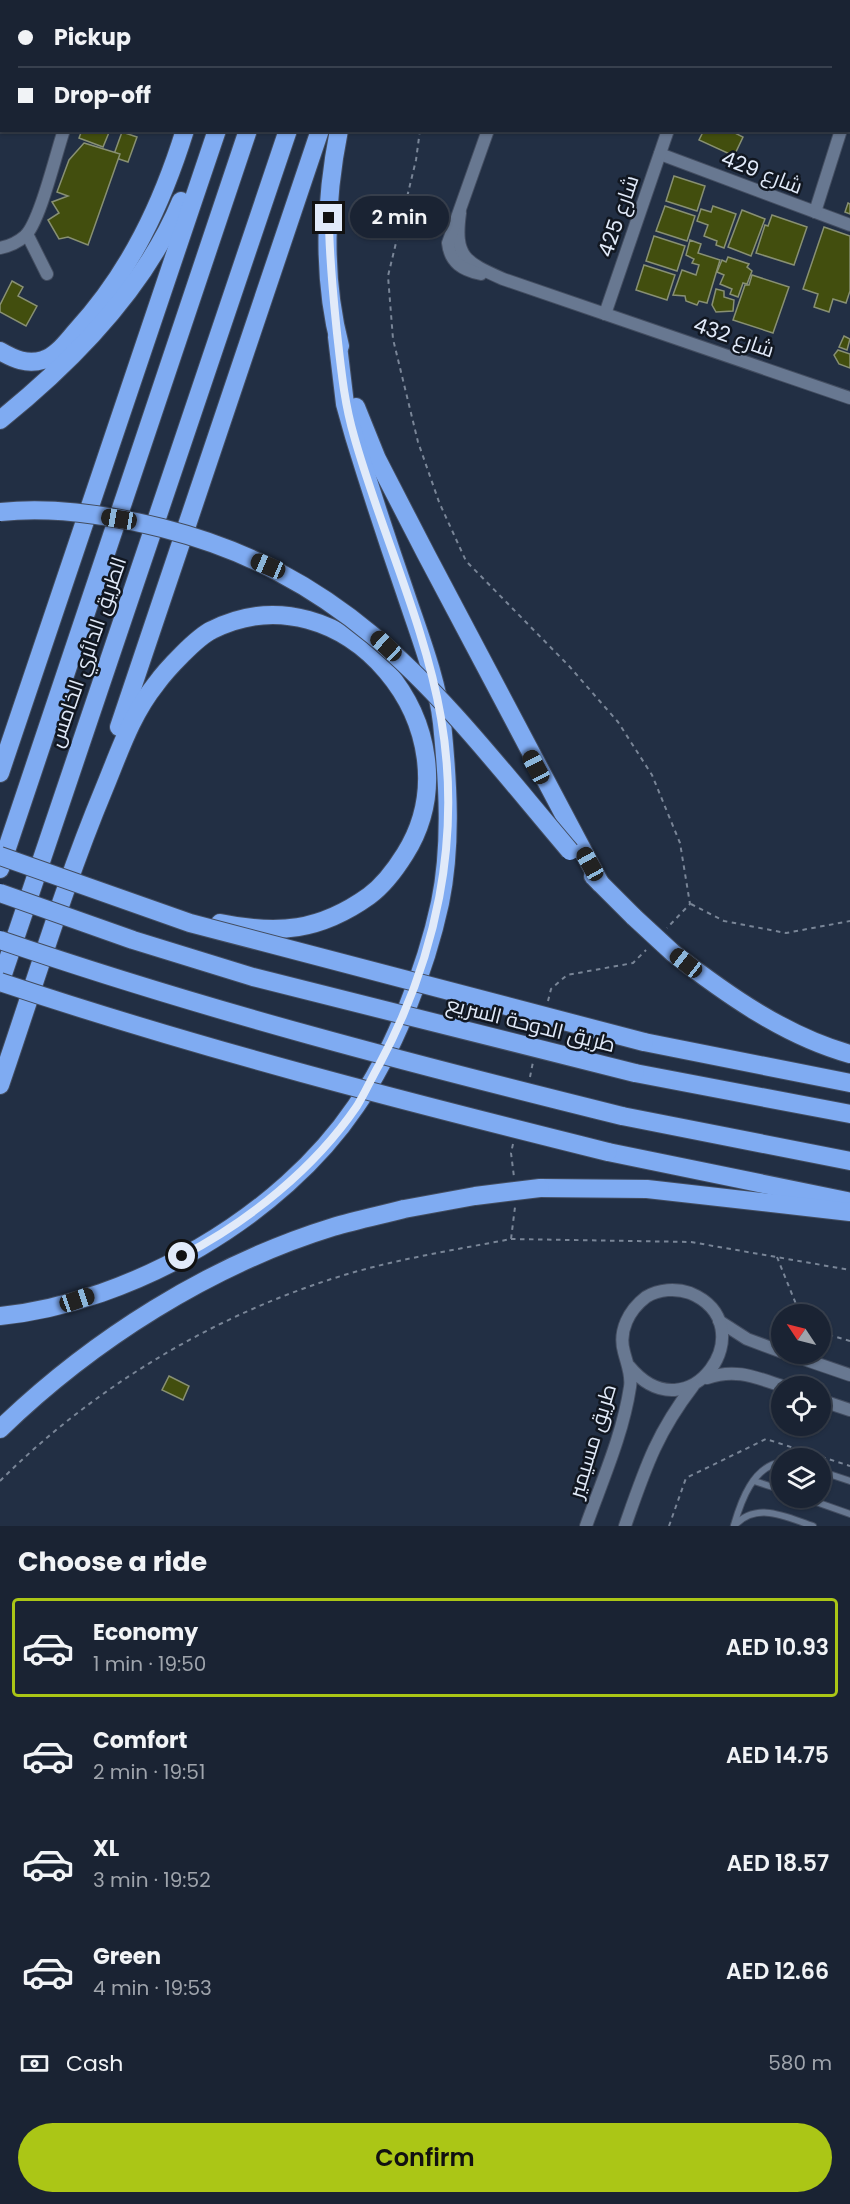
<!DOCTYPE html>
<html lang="en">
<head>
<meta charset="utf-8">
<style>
  body { margin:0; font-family:Poppins,Cairo,sans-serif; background:#272f3f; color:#f1f3f6; height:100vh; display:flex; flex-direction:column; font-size:22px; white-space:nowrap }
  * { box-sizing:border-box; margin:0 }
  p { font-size:20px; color:#9fa4ac }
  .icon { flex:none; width:33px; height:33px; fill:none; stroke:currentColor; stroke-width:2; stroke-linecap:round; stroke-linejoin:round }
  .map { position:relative; height:1526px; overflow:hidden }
  .side { display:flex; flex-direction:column; background:#1a2333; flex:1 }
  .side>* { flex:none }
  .hud { position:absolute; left:0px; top:0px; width:850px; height:132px; box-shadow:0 2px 4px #0004,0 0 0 2px #38404e; display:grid; align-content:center; height:132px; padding:0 18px; background:#1a2333 }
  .needle { width:39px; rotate:305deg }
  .fabs { position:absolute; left:771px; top:1304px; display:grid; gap:12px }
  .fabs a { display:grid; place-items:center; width:60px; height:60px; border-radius:50%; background:#1a2333; box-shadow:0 2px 4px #0004,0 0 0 2px #38404e; font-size:30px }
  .end { position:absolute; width:27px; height:27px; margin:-14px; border:8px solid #e1eaf9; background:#111; box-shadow:0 0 0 3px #111 }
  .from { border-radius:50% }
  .bubble { position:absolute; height:42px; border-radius:21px; background:#1a2333; box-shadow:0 2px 4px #0004,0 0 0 2px #38404e; font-size:20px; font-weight:600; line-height:42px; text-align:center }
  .car { position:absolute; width:18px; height:36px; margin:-18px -9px; border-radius:8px; box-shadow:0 0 4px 2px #0007; background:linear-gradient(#222 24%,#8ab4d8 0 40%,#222 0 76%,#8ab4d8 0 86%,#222 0) }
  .hud b { display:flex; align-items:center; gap:21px; height:57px; font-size:22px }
  .hud b+b { border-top:2px solid #38404e }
  .hud i { width:15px; height:15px; background:#f1f3f6 }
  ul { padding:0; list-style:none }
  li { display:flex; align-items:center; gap:18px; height:99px; margin:0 12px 9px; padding:0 6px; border:3px solid transparent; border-radius:6px }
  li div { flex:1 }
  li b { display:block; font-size:22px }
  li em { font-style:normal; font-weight:600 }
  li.selected { border-color:#abc616 }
  li>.icon { width:54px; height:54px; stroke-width:1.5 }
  h2 { padding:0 18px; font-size:27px; line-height:72px }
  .pay { display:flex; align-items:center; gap:15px; height:66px; padding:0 18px; font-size:22px }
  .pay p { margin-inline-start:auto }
  .action { display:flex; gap:12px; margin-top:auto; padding:12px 18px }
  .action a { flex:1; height:69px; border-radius:36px; background:#abc616; color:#111; font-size:24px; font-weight:600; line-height:69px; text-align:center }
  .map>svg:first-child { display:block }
  .building { fill:#424e0e; stroke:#889073; stroke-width:1.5 }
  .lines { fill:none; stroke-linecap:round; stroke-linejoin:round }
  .lane-casing { stroke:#434d60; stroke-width:8 }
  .street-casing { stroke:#434d60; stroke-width:14 }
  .highway-casing { stroke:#434d60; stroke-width:20 }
  .path { stroke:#798597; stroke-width:2; stroke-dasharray:4.5 4.5; stroke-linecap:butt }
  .lane { stroke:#687891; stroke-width:6 }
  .street { stroke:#687891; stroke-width:12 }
  .highway { stroke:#7fabf2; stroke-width:18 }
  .highway-bridge-casing { stroke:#434d60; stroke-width:20; stroke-linecap:butt }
  .highway-bridge { stroke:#7fabf2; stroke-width:18 }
  .route { stroke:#e1eaf9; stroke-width:8 }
  .labels { text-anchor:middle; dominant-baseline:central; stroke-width:5; stroke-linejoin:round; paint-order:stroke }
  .street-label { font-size:21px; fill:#e1eaf9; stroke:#111721 }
</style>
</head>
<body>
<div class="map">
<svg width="850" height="1526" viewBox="0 0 850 1526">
  <rect width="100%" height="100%" fill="#222f44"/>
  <g class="building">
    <path d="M 132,0 L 167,0 L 132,2 Z"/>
    <path d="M 750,0 L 775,0 L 779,2 L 750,2 Z"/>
    <path d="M 795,0 L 843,0 L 842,2 Z"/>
    <path d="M 82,130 L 110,130 L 103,147 L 79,138 Z"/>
    <path d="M 704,130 L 729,130 L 743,137 L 734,156 L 699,140 Z"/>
    <path d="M 122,132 L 137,137 L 128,162 L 113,157 Z"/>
    <path d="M 84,143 L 120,154 L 88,245 L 68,237 L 59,239 L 48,220 L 59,213 L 52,202 L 68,196 L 57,192 L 69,160 Z"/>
    <path d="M 674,176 L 705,186 L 697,211 L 666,201 Z"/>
    <path d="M 848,203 L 850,204 L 850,214 L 845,212 Z"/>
    <path d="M 665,206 L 695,216 L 687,241 L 656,231 Z"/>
    <path d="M 713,206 L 736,214 L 724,248 L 716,245 L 717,241 L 704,236 L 708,225 L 697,221 L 701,209 L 711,212 Z"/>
    <path d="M 742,210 L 765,219 L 751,256 L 728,247 Z"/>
    <path d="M 772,215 L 807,227 L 794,265 L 756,253 L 765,225 L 768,226 Z"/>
    <path d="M 824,227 L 850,236 L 850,291 L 846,303 L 833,299 L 829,312 L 814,307 L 818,294 L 803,289 Z"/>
    <path d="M 654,236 L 685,246 L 677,271 L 646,261 Z"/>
    <path d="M 690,240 L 701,244 L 698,253 L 720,260 L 707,303 L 699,301 L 697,305 L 686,301 L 685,296 L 673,295 L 682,270 L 696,275 L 699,265 L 692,263 L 694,259 L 686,255 Z"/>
    <path d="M 728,257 L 749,264 L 747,267 L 752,271 L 747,284 L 743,283 L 738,297 L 730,294 L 732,289 L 720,284 L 724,275 L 717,272 L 722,260 L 726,262 Z"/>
    <path d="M 644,265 L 675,275 L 667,300 L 636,290 Z"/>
    <path d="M 752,275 L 789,287 L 773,333 L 733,320 L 745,285 L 749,285 Z"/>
    <path d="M 12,281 L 23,287 L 18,296 L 37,306 L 26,326 L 0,312 L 0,305 Z"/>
    <path d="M 716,289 L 724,291 L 724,297 L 734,300 L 733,311 L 716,312 L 712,305 Z"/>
    <path d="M 844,336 L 850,339 L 847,350 L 839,347 Z"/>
    <path d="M 838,350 L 850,354 L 850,368 L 839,364 L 834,355 Z"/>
    <path d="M 169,1376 L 189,1386 L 183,1400 L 162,1390 Z"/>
  </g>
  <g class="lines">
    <g class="lane-casing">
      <g id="lane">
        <path d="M 820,1471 L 850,1481"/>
        <path d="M 754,1481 L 782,1490"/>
        <path d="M 802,1497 L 850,1514"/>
        <path d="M 734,1525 C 741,1501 753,1466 782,1462"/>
        <path d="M 734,1526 C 757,1501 786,1517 813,1526"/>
      </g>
    </g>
    <g class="street-casing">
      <g id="street">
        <path d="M 105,2 L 106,0"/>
        <path d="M 532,2 L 533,0"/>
        <path d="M 712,2 L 713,0"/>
        <path d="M 0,46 L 2,47"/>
        <path d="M 849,107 L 850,104"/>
        <path d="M 660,154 L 850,225"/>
        <path d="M 815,212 L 841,130"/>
        <path d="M 460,213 C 454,257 465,262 503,279 L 850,398"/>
        <path d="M 27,234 L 47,274"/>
        <path d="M 0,248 C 10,246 17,243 25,236 C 40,222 56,153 64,130"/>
        <path d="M 481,274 C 463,270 450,263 448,243 L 488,130"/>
        <path d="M 605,314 L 668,130"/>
        <path d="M 719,1321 L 747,1339 L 782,1352"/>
        <path d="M 786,1353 L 850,1375"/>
        <path d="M 707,1378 C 735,1368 755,1377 782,1386"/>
        <path d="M 820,1400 L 850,1410"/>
        <path d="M 586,1526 C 602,1481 623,1434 630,1387 C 632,1375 627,1364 624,1352 C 618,1331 629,1310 646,1297 C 659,1289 676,1288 690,1293 C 767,1325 689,1439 629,1366"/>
        <path d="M 625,1526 C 645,1469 656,1434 693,1386"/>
      </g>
    </g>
    <g class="highway-casing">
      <g id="highway">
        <path d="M 224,2 L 225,0"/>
        <path d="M 259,2 L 259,0"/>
        <path d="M 290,2 L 291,0"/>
        <path d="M 332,2 L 333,0"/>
        <path d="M 370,2 L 371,0"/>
        <path d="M 339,130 C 325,200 322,277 340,346"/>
        <path d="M 0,351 C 14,359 27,365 43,360 C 57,356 68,340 77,330 C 130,272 162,204 185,130"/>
        <path d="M 356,407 L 377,459 L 426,554 L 600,883"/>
        <path d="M 0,420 C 72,362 145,288 181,201"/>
        <path d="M 119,727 L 320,130"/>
        <path d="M 0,773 L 217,130"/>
        <path d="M 0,869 L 248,130"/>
        <path d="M 593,876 L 634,917"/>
        <path d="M 673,953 C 726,994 785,1036 850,1054"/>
        <path d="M 0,983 L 288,130"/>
        <path d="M 644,1042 L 850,1083"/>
        <path d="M 635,1073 L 850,1114"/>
        <path d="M 0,1085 C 34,986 64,885 104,789 C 119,753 131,715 156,684 C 166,670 197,637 212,630 C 343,564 482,731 405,854 C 395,870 384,885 369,896 C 320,931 278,935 220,923"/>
        <path d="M 622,1116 L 850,1161"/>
        <path d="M 608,1152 L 847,1201"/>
        <path d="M 540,1188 L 647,1189 L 850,1212"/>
        <path d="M 0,1316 C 133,1302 281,1217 356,1106 C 394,1051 426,968 440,903 C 452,845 448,782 442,723 C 437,679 419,634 405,592 C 387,540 370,488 354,436 L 345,404 L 337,337"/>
        <path d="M 0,1429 C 92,1340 210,1265 333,1227 C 356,1220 381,1215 404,1209"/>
      </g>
    </g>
    <g class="path">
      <path d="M 416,2 L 417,0"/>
      <path d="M 420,130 L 416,160 L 388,276 L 393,339 L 418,442 L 439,502 L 466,561 L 569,666 L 618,722 L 652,775 L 680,843 L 690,904 L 667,928"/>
      <path d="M 691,904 L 724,921 L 786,933 L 850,921"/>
      <path d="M 548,1001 L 551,989 L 567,975 L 633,963 L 646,950"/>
      <path d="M 530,1077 L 533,1062"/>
      <path d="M 513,1144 L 511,1153 L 514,1177"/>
      <path d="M 511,1239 L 691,1242 L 850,1270"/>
      <path d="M 777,1257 L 800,1314"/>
      <path d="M 820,1332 L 850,1341"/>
      <path d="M 0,1481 C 94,1387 214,1315 341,1276 C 397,1259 454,1250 511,1239 L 515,1207"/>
      <path d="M 669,1526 L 686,1478 L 766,1439 L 850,1466"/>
    </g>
    <use href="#lane" class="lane"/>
    <use href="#street" class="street"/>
    <use href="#highway" class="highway"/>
    <g class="highway-bridge-casing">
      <g id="highway-bridge">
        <path d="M 0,512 C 54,506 110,515 162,528 C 359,578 446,705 570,851"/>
        <path d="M 0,856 L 190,923 L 644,1042"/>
        <path d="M 0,893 L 133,940 L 253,977 L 635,1073"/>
        <path d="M 634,917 L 673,953"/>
        <path d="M 0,940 C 204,1010 412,1064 622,1116"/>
        <path d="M 0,982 C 200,1049 403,1101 608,1152"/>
        <path d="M 404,1209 L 475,1196 L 540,1188"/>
      </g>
    </g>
    <use href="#highway-bridge" class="highway-bridge"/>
  </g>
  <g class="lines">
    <path class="route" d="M 182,1256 C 249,1221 314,1169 357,1106 C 365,1093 371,1079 379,1065 C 436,959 462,839 441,718 C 425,624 380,529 354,436 C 344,402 341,368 337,333 C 333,294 329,257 329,218"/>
  </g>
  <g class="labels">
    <g class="street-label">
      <text transform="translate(762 172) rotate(21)">شارع 429</text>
      <text transform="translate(618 216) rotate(-71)">شارع 425</text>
      <text transform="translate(734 337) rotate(19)">شارع 432</text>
      <text transform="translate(87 652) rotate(-71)">الطريق الدائري الخامس</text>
      <text transform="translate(531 1024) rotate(14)">طريق الدوحة السريع</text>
      <text transform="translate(592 1441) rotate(-73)">طريق مسيمير</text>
    </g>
  </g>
</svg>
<div class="fabs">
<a><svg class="needle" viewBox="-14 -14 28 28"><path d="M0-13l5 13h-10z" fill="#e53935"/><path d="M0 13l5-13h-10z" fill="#9fa4ac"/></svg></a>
<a><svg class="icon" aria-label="locate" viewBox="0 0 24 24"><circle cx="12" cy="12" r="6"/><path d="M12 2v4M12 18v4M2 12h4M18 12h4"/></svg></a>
<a><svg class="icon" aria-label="layers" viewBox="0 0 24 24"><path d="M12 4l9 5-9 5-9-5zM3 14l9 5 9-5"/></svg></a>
</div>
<i class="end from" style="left:182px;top:1256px"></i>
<i class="end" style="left:329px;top:218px"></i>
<div class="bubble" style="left:350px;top:196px;width:99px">2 min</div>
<i class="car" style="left:119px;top:519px;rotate:279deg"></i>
<i class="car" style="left:268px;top:566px;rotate:293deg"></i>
<i class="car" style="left:386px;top:646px;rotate:313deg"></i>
<i class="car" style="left:536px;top:767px;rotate:332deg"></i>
<i class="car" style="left:590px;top:864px;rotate:331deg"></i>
<i class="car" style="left:686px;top:963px;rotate:308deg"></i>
<i class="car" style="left:77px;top:1300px;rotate:71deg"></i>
<div class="hud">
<b><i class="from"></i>Pickup</b>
<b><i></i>Drop-off</b>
</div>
</div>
<section class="side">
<h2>Choose a ride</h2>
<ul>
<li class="selected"><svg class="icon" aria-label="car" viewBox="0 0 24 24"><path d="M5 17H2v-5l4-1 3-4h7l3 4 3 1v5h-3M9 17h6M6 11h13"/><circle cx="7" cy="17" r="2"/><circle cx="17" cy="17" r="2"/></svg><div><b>Economy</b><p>1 min · 19:50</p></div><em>AED 10.93</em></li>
<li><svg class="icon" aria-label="car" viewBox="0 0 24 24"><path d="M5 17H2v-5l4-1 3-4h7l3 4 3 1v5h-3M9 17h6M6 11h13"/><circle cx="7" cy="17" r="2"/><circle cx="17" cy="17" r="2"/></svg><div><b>Comfort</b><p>2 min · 19:51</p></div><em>AED 14.75</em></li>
<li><svg class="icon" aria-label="car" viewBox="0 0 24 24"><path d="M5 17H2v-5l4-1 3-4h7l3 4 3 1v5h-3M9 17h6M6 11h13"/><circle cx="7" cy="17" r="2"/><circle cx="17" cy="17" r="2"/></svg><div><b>XL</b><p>3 min · 19:52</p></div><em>AED 18.57</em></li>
<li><svg class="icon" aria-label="car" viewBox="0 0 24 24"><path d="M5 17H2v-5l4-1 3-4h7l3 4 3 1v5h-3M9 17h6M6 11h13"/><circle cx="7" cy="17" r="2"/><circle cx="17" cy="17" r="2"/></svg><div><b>Green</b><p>4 min · 19:53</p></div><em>AED 12.66</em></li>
</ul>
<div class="pay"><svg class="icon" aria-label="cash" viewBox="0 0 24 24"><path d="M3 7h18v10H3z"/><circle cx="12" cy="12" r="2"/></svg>Cash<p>580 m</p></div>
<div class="action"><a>Confirm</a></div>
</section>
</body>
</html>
